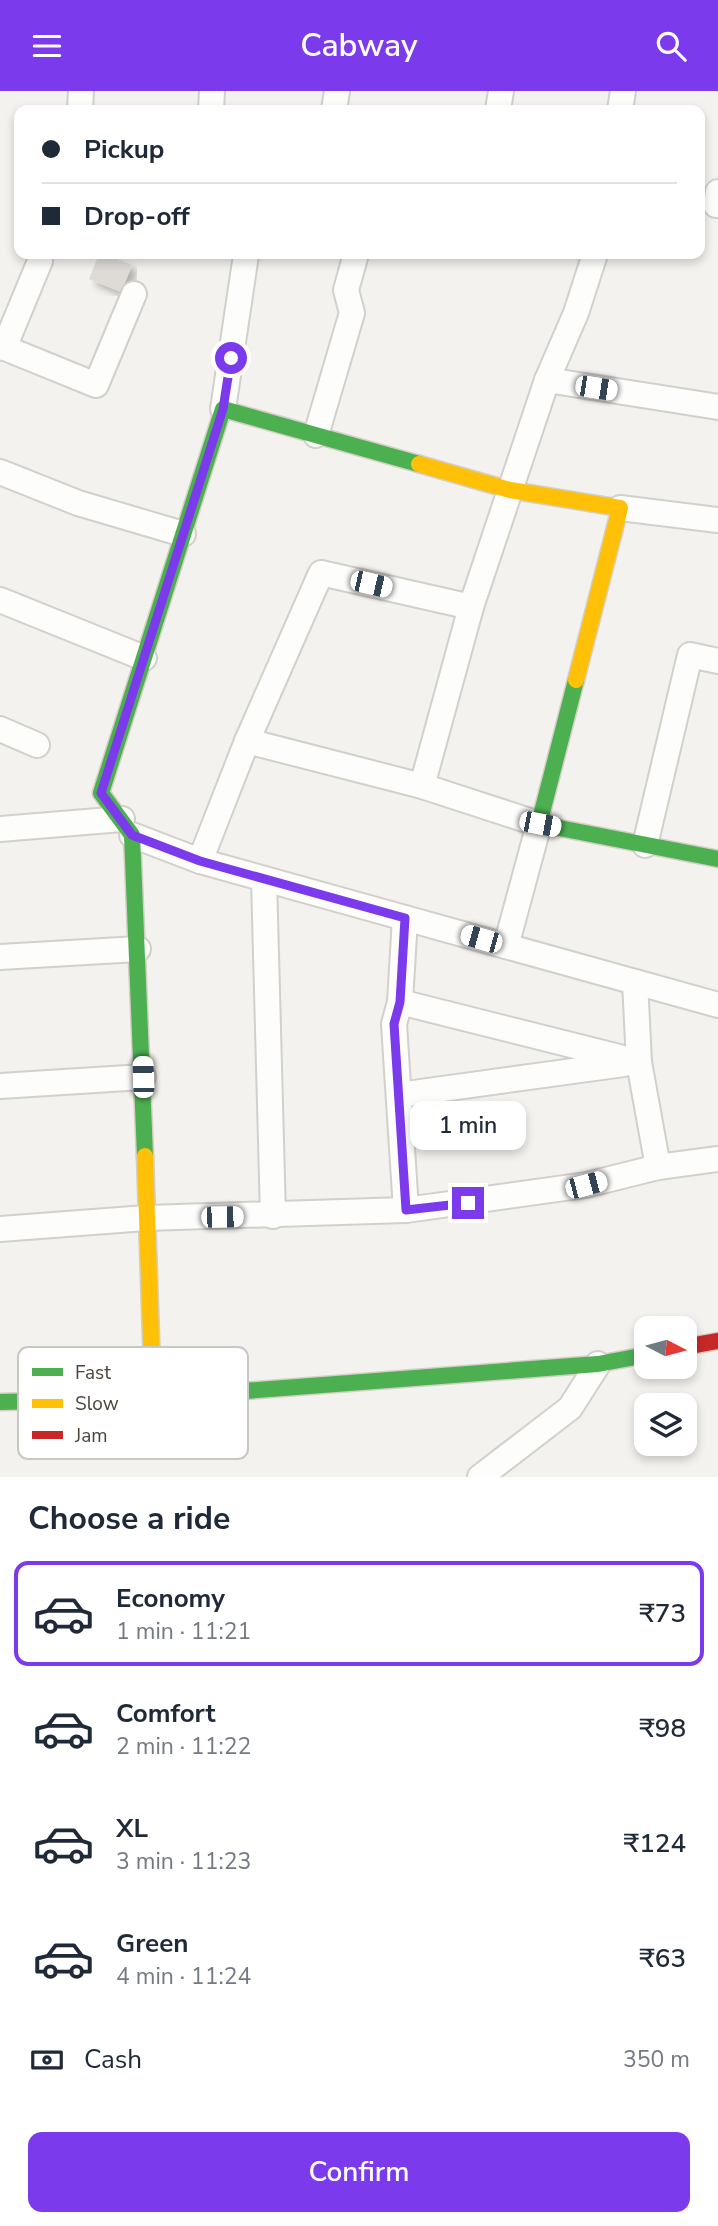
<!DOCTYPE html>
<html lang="en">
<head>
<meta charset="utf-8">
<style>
  body { margin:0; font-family:"Nunito Sans",sans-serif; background:#f6f6f7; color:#1f2937; height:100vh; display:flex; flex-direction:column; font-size:26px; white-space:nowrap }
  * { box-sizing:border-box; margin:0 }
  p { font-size:23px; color:#747a83 }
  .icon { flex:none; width:38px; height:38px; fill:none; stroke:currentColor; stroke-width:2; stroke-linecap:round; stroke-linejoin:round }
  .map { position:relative; height:1386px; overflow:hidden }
  .panel { display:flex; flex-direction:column; background:#fff; flex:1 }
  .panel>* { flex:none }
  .banner { position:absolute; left:14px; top:14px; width:691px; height:154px; border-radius:14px; box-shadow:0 4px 10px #0003; display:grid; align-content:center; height:154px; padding:0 28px; background:#fff }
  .needle { width:46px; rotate:96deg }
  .fabs { position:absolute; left:634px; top:1225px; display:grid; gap:14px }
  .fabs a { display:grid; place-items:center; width:63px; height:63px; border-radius:14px; background:#fff; box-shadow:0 4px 10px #0003; font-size:35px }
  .end { position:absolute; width:32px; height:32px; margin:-16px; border:9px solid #7c3aed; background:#fff; box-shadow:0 0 0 4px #fff }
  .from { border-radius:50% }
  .bubble { position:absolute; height:49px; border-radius:14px; background:#fff; box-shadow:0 4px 10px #0003; font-size:23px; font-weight:600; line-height:49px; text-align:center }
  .car { position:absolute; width:21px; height:42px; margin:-21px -10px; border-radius:9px; box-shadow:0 0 5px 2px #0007; background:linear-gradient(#fff 24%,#345 0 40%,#fff 0 76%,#345 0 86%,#fff 0) }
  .banner b { display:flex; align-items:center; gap:24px; height:66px; font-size:26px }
  .banner b+b { border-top:2px solid #e0e1e3 }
  .banner i { width:18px; height:18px; background:#1f2937 }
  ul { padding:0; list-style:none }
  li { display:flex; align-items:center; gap:21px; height:105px; margin:0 14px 10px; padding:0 14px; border:4px solid transparent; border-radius:14px }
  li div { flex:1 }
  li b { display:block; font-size:26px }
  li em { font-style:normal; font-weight:600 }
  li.selected { border-color:#7c3aed }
  li>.icon { width:63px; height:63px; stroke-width:1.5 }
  h2 { padding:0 28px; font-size:32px; line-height:84px }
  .pay { display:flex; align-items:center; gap:18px; height:77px; padding:0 28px; font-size:26px }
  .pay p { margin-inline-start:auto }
  .button { display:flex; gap:14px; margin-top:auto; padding:14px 28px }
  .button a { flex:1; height:80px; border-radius:14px; background:#7c3aed; color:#fff; font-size:28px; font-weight:600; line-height:80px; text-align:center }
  header { display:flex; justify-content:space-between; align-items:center; height:91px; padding:0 28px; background:#7c3aed; color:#fff; font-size:32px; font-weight:600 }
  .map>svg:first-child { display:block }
  .building { fill:#dedbd6; filter:url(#shadow) }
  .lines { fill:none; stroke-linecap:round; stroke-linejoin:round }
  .street-casing { stroke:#d2d0cb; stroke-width:28 }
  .fast-casing { stroke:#d3cfc5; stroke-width:19 }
  .slow-casing { stroke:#d3cfc5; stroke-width:19 }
  .jam-casing { stroke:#d3cfc5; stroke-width:19 }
  .street { stroke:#fdfdfc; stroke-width:24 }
  .fast { stroke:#4caf50; stroke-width:16 }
  .slow { stroke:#ffc107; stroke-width:16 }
  .jam { stroke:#c62828; stroke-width:16 }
  .route { stroke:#7c3aed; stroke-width:9 }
  .key { fill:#fff; stroke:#c9c7c4; stroke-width:2 }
  .key-label { font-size:19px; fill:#4b4439 }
</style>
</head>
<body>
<header><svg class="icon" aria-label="menu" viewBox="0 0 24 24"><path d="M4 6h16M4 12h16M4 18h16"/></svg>Cabway<svg class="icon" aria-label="search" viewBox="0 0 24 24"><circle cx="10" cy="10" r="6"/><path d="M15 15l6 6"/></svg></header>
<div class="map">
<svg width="718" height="1386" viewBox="0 0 718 1386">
  <defs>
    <filter id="shadow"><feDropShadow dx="6" dy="6" stdDeviation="3.5" flood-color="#0004"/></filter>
  </defs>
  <rect width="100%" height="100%" fill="#f4f2ee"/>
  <path class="building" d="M 99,163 L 105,163 L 132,174 L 121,201 L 89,188 Z"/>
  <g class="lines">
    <g class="street-casing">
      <g id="street">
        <path d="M 80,19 L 81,0"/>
        <path d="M 211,19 L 212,0"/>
        <path d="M 334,19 L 337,0"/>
        <path d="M 498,19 L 501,0"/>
        <path d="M 620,19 L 623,0"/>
        <path d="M 716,114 L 718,101"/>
        <path d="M 0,255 L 96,294 L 134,203"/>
        <path d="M 4,257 L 40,170"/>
        <path d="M 547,289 L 718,316"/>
        <path d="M 223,318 L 246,164"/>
        <path d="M 316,344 L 352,222 L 346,199 L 356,163"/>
        <path d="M 0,381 L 78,412 L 183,443"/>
        <path d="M 620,417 L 718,429"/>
        <path d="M 0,509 L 144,567"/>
        <path d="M 0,638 L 37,654"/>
        <path d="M 247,650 L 422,695 L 539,733 L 506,855"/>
        <path d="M 422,695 L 471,516 L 547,289 L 576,222 L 595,163"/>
        <path d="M 0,738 L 122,728"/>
        <path d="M 132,744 L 200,770 L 718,914"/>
        <path d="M 645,754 L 690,564 L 718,570"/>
        <path d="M 200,770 L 247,650 L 321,482 L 471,516"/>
        <path d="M 264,788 L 273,1125"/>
        <path d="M 405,827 L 400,911 L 394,933 L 406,1119"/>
        <path d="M 0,866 L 138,858"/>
        <path d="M 635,891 L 639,971 L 658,1076"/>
        <path d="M 400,911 L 639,971"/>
        <path d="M 0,995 L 143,986"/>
        <path d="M 399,1004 L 624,973"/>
        <path d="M 0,1138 L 146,1127 L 406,1119 L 586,1094 L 658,1076 L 718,1068"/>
        <path d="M 480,1386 L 570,1317 L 598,1273"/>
      </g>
    </g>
    <g class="fast-casing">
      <g id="fast">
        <path d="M 576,589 L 539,733 L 718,768"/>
        <path d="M 145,1065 L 132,744 L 101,702 L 223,318 L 419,373"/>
        <path d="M 0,1311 L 153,1307 L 598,1273 L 646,1264"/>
      </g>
    </g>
    <g class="slow-casing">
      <g id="slow">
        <path d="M 419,373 L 510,399 L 620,417 L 576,589"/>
        <path d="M 145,1065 L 153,1307"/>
      </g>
    </g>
    <g class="jam-casing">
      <path id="jam" d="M 684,1256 L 718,1250"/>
    </g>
    <use href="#street" class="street"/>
    <use href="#fast" class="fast"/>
    <use href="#slow" class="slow"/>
    <use href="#jam" class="jam"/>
  </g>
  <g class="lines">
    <path class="route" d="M 231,267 L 223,318 L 101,702 L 132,744 L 200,770 L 405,827 L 400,911 L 394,933 L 406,1119 L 468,1112"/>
  </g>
  <rect x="18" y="1256" width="230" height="112" rx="10" class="key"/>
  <rect x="32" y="1277" width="31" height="8" fill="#4caf50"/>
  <rect x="32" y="1308" width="31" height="9" fill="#ffc107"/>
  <rect x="32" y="1340" width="31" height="8" fill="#c62828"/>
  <g class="key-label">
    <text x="75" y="1288">Fast</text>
    <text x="75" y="1319">Slow</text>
    <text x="75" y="1351">Jam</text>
  </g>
</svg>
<div class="fabs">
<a><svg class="needle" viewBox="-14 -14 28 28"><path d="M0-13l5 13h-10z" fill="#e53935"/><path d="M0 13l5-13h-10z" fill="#747a83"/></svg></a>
<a><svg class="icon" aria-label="layers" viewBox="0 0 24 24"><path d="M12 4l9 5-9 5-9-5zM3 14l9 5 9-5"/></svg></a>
</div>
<i class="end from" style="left:231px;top:267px"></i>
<i class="end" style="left:468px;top:1112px"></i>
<div class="bubble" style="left:410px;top:1010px;width:116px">1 min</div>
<i class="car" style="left:596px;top:297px;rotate:99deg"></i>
<i class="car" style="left:371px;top:493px;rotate:103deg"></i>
<i class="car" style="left:540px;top:733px;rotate:101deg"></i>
<i class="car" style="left:481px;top:848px;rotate:286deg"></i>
<i class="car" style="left:143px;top:986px;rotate:358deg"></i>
<i class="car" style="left:586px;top:1094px;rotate:75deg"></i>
<i class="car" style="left:222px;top:1126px;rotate:89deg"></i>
<div class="banner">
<b><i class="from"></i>Pickup</b>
<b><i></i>Drop-off</b>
</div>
</div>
<section class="panel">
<h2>Choose a ride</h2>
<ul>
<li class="selected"><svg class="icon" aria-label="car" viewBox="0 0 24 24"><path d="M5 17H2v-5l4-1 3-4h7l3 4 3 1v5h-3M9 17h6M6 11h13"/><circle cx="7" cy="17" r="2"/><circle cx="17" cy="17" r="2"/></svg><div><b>Economy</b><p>1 min · 11:21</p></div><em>₹73</em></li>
<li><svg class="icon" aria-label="car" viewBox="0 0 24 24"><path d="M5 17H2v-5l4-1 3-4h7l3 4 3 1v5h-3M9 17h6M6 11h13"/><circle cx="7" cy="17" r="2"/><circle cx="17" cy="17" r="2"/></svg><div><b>Comfort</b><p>2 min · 11:22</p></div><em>₹98</em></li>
<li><svg class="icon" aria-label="car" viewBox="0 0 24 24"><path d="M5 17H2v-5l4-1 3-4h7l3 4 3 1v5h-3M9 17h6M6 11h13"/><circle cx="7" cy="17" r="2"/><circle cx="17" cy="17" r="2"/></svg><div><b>XL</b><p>3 min · 11:23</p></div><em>₹124</em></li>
<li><svg class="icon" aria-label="car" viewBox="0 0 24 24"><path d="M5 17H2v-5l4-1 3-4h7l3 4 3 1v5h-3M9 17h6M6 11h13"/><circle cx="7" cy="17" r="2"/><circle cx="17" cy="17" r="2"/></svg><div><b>Green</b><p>4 min · 11:24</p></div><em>₹63</em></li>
</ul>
<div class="pay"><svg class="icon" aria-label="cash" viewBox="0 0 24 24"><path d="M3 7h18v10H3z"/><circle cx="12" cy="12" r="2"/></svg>Cash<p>350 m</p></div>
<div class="button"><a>Confirm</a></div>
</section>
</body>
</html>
